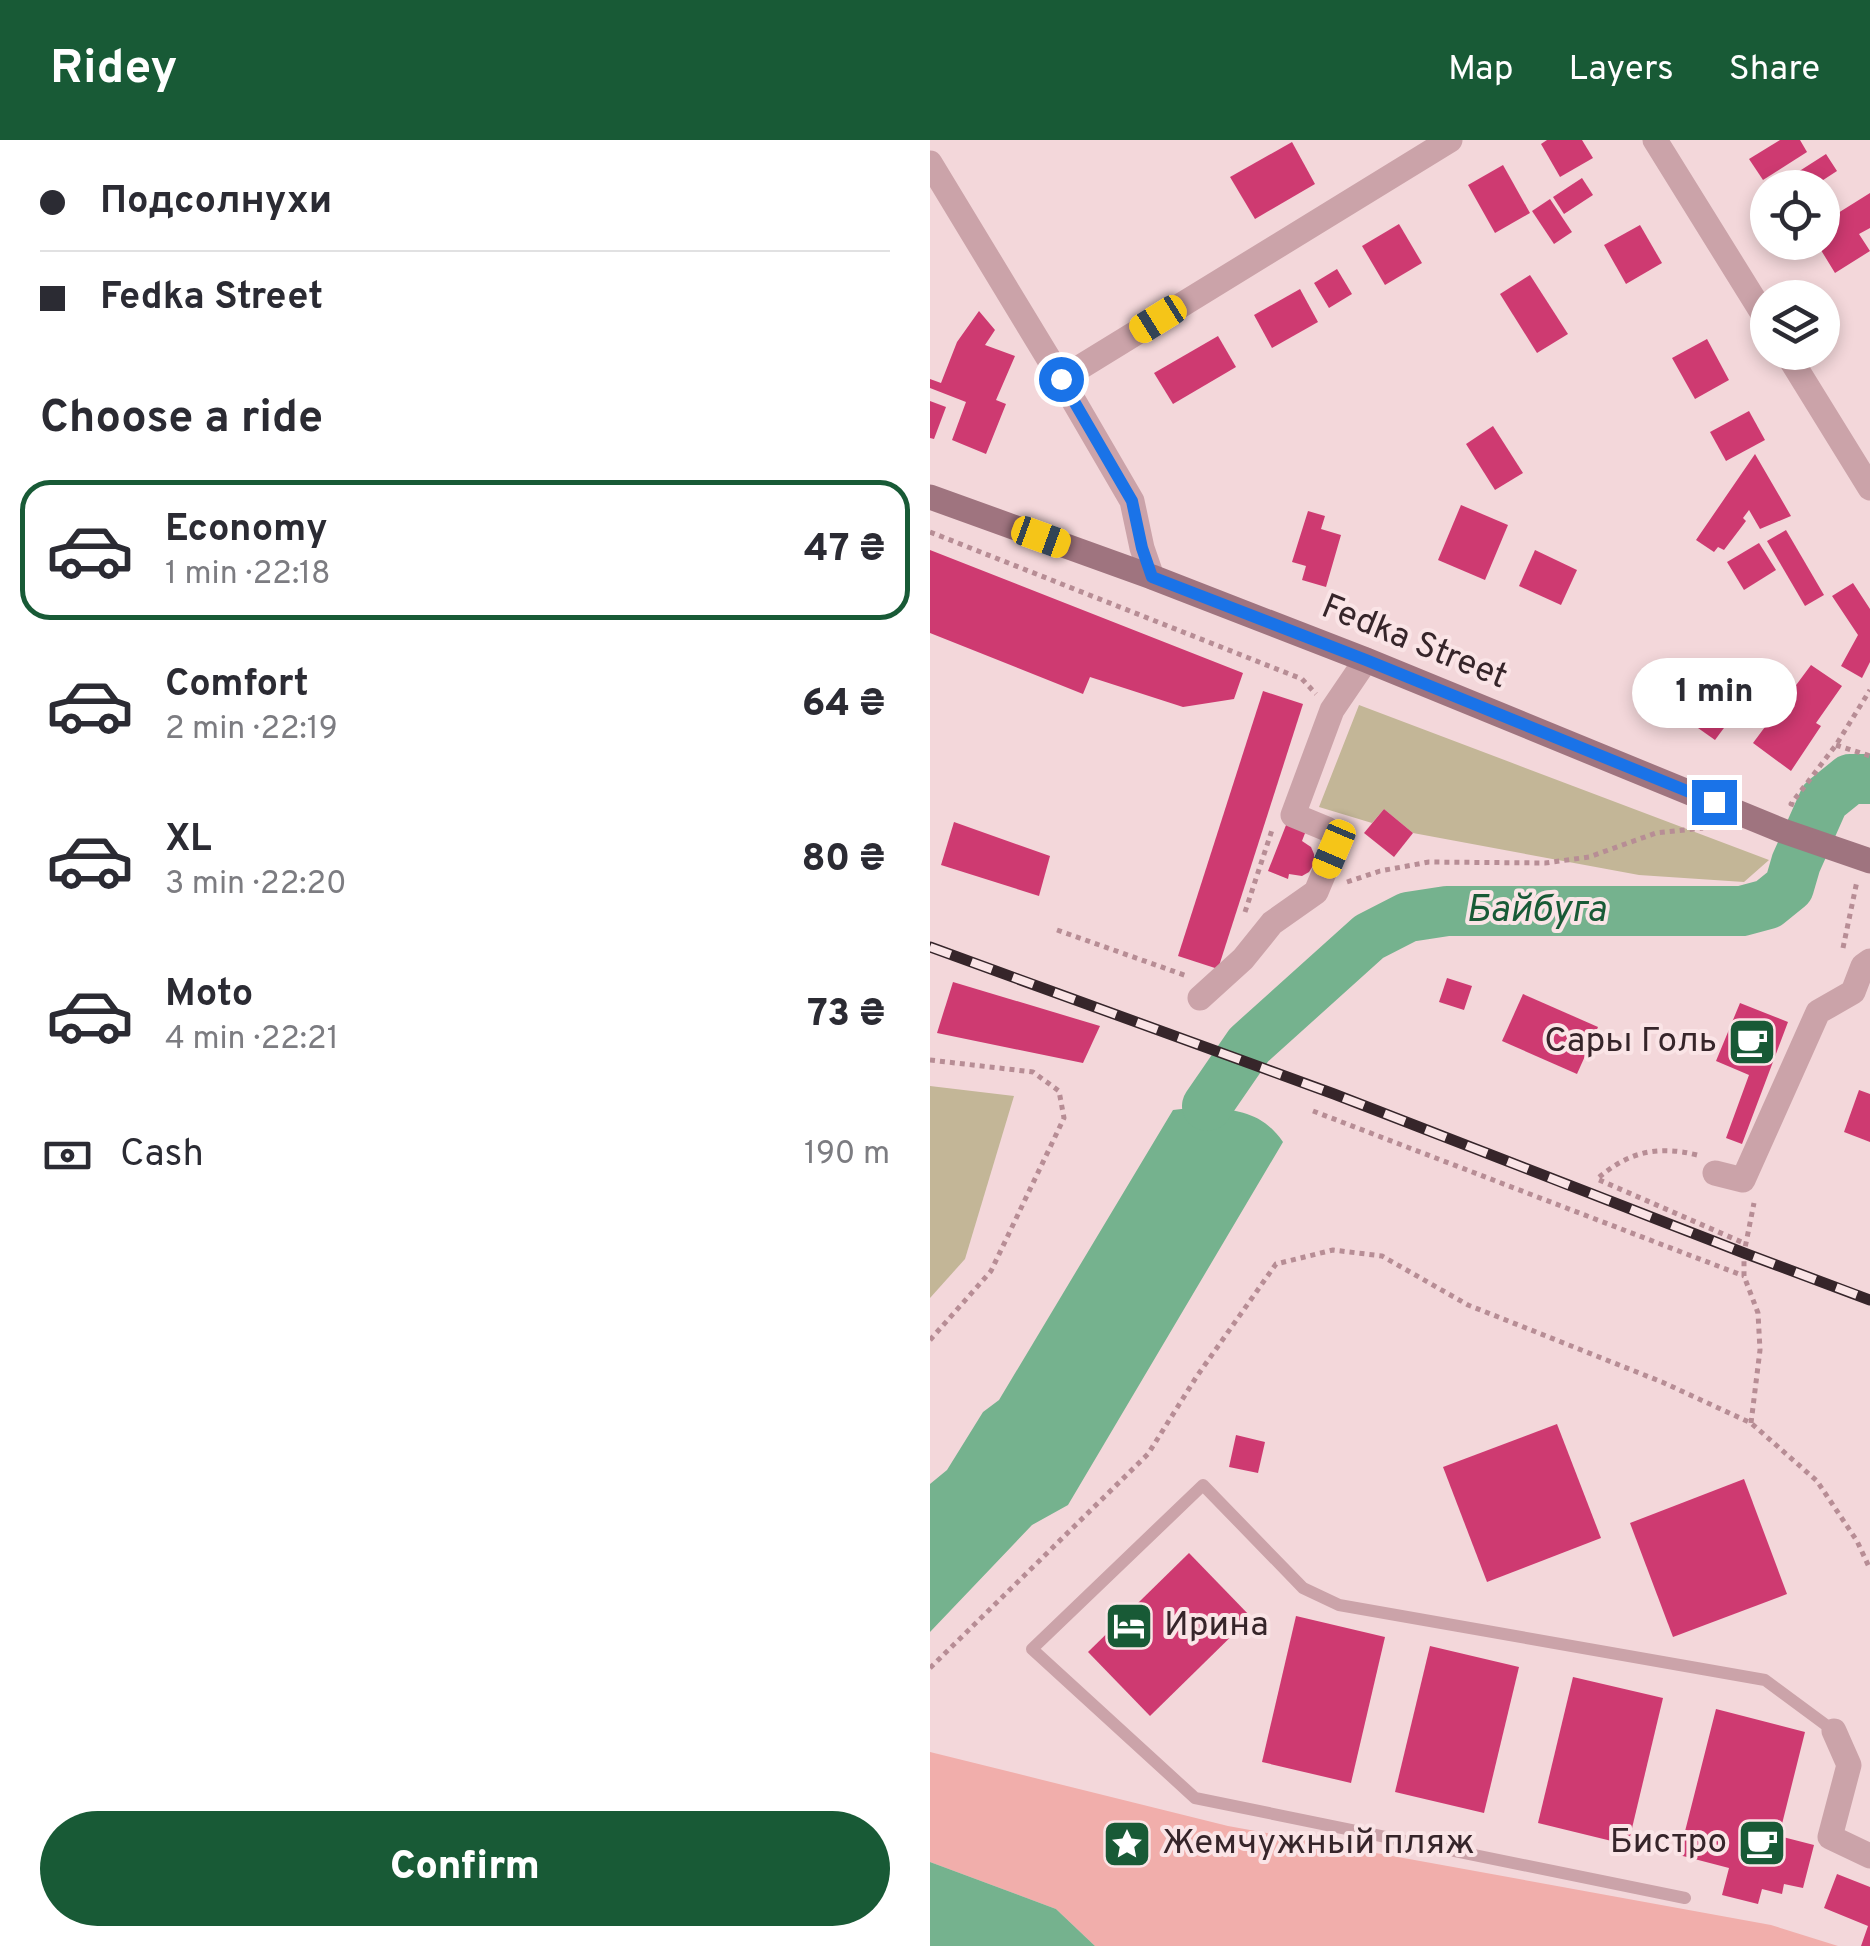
<!DOCTYPE html>
<html lang="en">
<head>
<meta charset="utf-8">
<style>
  body { margin:0; font-family:Overpass,sans-serif; background:#f2f2f3; color:#2b2b33; height:100vh; display:flex; flex-direction:column; font-size:38px; white-space:nowrap }
  * { box-sizing:border-box; margin:0 }
  p { font-size:32px; color:#7c7c81 }
  .icon { flex:none; width:55px; height:55px; fill:none; stroke:currentColor; stroke-width:2; stroke-linecap:round; stroke-linejoin:round }
  .map { position:relative; flex:1; overflow:hidden }
  .sheet { display:flex; flex-direction:column; background:#fff; width:930px }
  .sheet>* { flex:none }
  .banner { display:grid; align-content:center; height:220px; padding:0 40px; background:#fff }
  .fabs { position:absolute; left:820px; top:30px; display:grid; gap:20px }
  .fabs a { display:grid; place-items:center; width:90px; height:90px; border-radius:50%; background:#fff; box-shadow:0 5px 15px #0003; font-size:50px }
  .end { position:absolute; width:45px; height:45px; margin:-22px; border:12px solid #1a73e8; background:#fff; box-shadow:0 0 0 5px #fff }
  .from { border-radius:50% }
  .bubble { position:absolute; height:70px; border-radius:35px; background:#fff; box-shadow:0 5px 15px #0003; font-size:32px; font-weight:800; line-height:70px; text-align:center }
  .car { position:absolute; width:30px; height:60px; margin:-30px -15px; border-radius:12px; box-shadow:0 0 8px 2px #0007; background:linear-gradient(#f5c518 24%,#345 0 40%,#f5c518 0 76%,#345 0 86%,#f5c518 0) }
  .banner b { display:flex; align-items:center; gap:35px; height:95px; font-size:38px }
  .banner b+b { border-top:2px solid #e1e1e2 }
  .banner i { width:25px; height:25px; background:#2b2b33 }
  ul { padding:0; list-style:none }
  li { display:flex; align-items:center; gap:30px; height:140px; margin:0 20px 15px; padding:0 20px; border:5px solid transparent; border-radius:30px }
  li div { flex:1 }
  li b { display:block; font-size:38px }
  li em { font-style:normal; font-weight:800 }
  li.current { border-color:#185a36 }
  li>.icon { width:90px; height:90px; stroke-width:1.5 }
  h2 { padding:0 40px; font-size:45px; line-height:120px }
  .pay { display:flex; align-items:center; gap:25px; height:110px; padding:0 40px; font-size:38px }
  .pay p { margin-inline-start:auto }
  .cta { display:flex; gap:20px; margin-top:auto; padding:20px 40px }
  .cta a { flex:1; height:115px; border-radius:60px; background:#185a36; color:#fff; font-size:40px; font-weight:800; line-height:115px; text-align:center }
  header { display:flex; align-items:center; gap:60px; box-sizing:border-box; height:140px; padding:0 50px; background:#185a36; color:#fff }
  header strong { font-size:48px }
  nav { display:flex; gap:55px; margin-inline-start:auto; font-size:35px }
  main { display:flex; flex:1; min-height:0 }
  .map>svg:first-child { display:block }
  .green { fill:#c3b697 }
  .sand { fill:#f1aeab }
  .water { fill:#75b28e }
  .lines { fill:none; stroke-linecap:round; stroke-linejoin:round }
  .river { stroke:#75b28e; stroke-width:50 }
  .building { fill:#ce3a71 }
  .path { stroke:#b78d95; stroke-width:5; stroke-dasharray:5 5; stroke-linecap:butt }
  .service { stroke:#cba3a9; stroke-width:12 }
  .minor { stroke:#cba3a9; stroke-width:25 }
  .tertiary { stroke:#cba3a9; stroke-width:25 }
  .secondary { stroke:#9f747f; stroke-width:25 }
  .rail-casing { stroke:#36252a; stroke-width:11 }
  .rail { stroke:#fae4e6; stroke-width:8; stroke-dasharray:22; stroke-linecap:butt }
  .route { stroke:#1a73e8; stroke-width:12 }
  .labels { text-anchor:middle; dominant-baseline:central; stroke-width:8; stroke-linejoin:round; paint-order:stroke }
  .street-label { font-size:35px; fill:#36252a; stroke:#fae4e6 }
  .poi-label { font-size:35px; fill:#36252a; stroke:#fae4e6; text-anchor:end }
  .water-label { font-size:38px; font-style:italic; fill:#185a36; stroke:#fae4e6 }
</style>
</head>
<body>
<header>
<strong>Ridey</strong>
<nav><a>Map</a><a>Layers</a><a>Share</a></nav>
</header>
<main>
<section class="sheet">
<div class="banner">
<b><i class="from"></i>Подсолнухи</b>
<b><i></i>Fedka Street</b>
</div>
<h2>Choose a ride</h2>
<ul>
<li class="current"><svg class="icon" aria-label="car" viewBox="0 0 24 24"><path d="M5 17H2v-5l4-1 3-4h7l3 4 3 1v5h-3M9 17h6M6 11h13"/><circle cx="7" cy="17" r="2"/><circle cx="17" cy="17" r="2"/></svg><div><b>Economy</b><p>1 min · 22:18</p></div><em>47 ₴</em></li>
<li><svg class="icon" aria-label="car" viewBox="0 0 24 24"><path d="M5 17H2v-5l4-1 3-4h7l3 4 3 1v5h-3M9 17h6M6 11h13"/><circle cx="7" cy="17" r="2"/><circle cx="17" cy="17" r="2"/></svg><div><b>Comfort</b><p>2 min · 22:19</p></div><em>64 ₴</em></li>
<li><svg class="icon" aria-label="car" viewBox="0 0 24 24"><path d="M5 17H2v-5l4-1 3-4h7l3 4 3 1v5h-3M9 17h6M6 11h13"/><circle cx="7" cy="17" r="2"/><circle cx="17" cy="17" r="2"/></svg><div><b>XL</b><p>3 min · 22:20</p></div><em>80 ₴</em></li>
<li><svg class="icon" aria-label="car" viewBox="0 0 24 24"><path d="M5 17H2v-5l4-1 3-4h7l3 4 3 1v5h-3M9 17h6M6 11h13"/><circle cx="7" cy="17" r="2"/><circle cx="17" cy="17" r="2"/></svg><div><b>Moto</b><p>4 min · 22:21</p></div><em>73 ₴</em></li>
</ul>
<div class="pay"><svg class="icon" aria-label="cash" viewBox="0 0 24 24"><path d="M3 7h18v10H3z"/><circle cx="12" cy="12" r="2"/></svg>Cash<p>190 m</p></div>
<div class="cta"><a>Confirm</a></div>
</section>
<div class="map">
<svg width="940" height="1806" viewBox="0 0 940 1806">
  <rect width="100%" height="100%" fill="#f3d7da"/>
  <g class="green">
    <path d="M 429,565 L 839,720 L 814,742 L 709,735 L 483,693 L 454,669 L 442,683 L 389,667 Z"/>
    <path d="M 0,946 L 84,956 L 35,1119 L 0,1158 Z"/>
  </g>
  <path class="sand" d="M 0,1612 L 298,1686 L 841,1785 L 908,1806 L 165,1806 L 126,1769 L 0,1722 Z"/>
  <g class="water">
    <path d="M 277,966 C 310,971 333,973 353,1002 L 138,1365 L 102,1385 L 0,1492 L 0,1344 L 17,1330 L 53,1272 L 69,1260 L 243,970 Z"/>
    <path d="M 0,1722 L 126,1769 L 165,1806 L 0,1806 Z"/>
  </g>
  <g class="lines">
    <path class="river" d="M 277,966 L 319,905 L 439,797 L 478,777 L 517,771 L 812,771 L 838,764 L 859,747 L 866,723 L 894,660 L 920,639 L 940,639"/>
  </g>
  <g class="building">
    <path d="M 617,0 L 652,0 L 663,18 L 630,37 L 611,4 Z"/>
    <path d="M 850,0 L 870,0 L 877,12 L 833,40 L 819,19 Z"/>
    <path d="M 362,2 L 385,44 L 325,79 L 300,37 Z"/>
    <path d="M 896,14 L 907,31 L 887,44 L 889,48 L 843,48 Z"/>
    <path d="M 573,25 L 600,73 L 565,93 L 538,45 Z"/>
    <path d="M 652,38 L 663,55 L 634,74 L 623,57 Z"/>
    <path d="M 940,53 L 940,88 L 929,94 L 940,111 L 905,133 L 886,102 L 892,102 L 892,83 Z"/>
    <path d="M 620,59 L 642,92 L 624,104 L 602,71 Z"/>
    <path d="M 469,84 L 492,123 L 455,145 L 432,106 Z"/>
    <path d="M 710,85 L 732,123 L 696,144 L 674,105 Z"/>
    <path d="M 407,129 L 422,154 L 399,168 L 384,143 Z"/>
    <path d="M 600,135 L 638,194 L 607,213 L 570,154 Z"/>
    <path d="M 370,149 L 388,182 L 342,208 L 324,175 Z"/>
    <path d="M 49,171 L 65,190 L 55,205 L 85,216 L 66,260 L 76,264 L 56,314 L 22,300 L 36,262 L 0,248 L 0,239 L 11,243 L 27,202 Z"/>
    <path d="M 288,196 L 306,227 L 243,264 L 224,233 Z"/>
    <path d="M 777,199 L 799,240 L 765,259 L 742,218 Z"/>
    <path d="M 0,261 L 16,267 L 4,299 L 0,298 Z"/>
    <path d="M 819,271 L 835,300 L 796,321 L 780,292 Z"/>
    <path d="M 563,286 L 593,333 L 565,350 L 536,304 Z"/>
    <path d="M 825,314 L 861,376 L 830,389 L 819,370 L 813,378 L 816,381 L 794,410 L 788,407 L 784,412 L 766,400 Z"/>
    <path d="M 531,365 L 578,385 L 555,440 L 508,420 Z"/>
    <path d="M 378,371 L 395,376 L 391,389 L 411,395 L 396,447 L 372,440 L 376,426 L 362,422 Z"/>
    <path d="M 856,390 L 894,455 L 875,466 L 837,401 Z"/>
    <path d="M 829,403 L 846,430 L 814,450 L 797,422 Z"/>
    <path d="M 0,410 L 313,533 L 304,559 L 253,567 L 160,537 L 153,554 L 0,493 Z"/>
    <path d="M 605,410 L 647,430 L 631,465 L 589,446 Z"/>
    <path d="M 923,443 L 940,469 L 940,522 L 932,538 L 911,526 L 928,495 L 902,456 Z"/>
    <path d="M 881,525 L 912,546 L 886,583 L 891,586 L 861,631 L 823,603 Z"/>
    <path d="M 776,541 L 811,565 L 785,600 L 751,576 Z"/>
    <path d="M 333,551 L 373,564 L 288,829 L 248,816 Z"/>
    <path d="M 454,669 L 483,693 L 464,717 L 434,693 Z"/>
    <path d="M 358,680 L 377,688 L 372,701 L 381,707 L 384,714 L 384,724 L 379,732 L 372,736 L 359,734 L 358,739 L 338,731 Z"/>
    <path d="M 24,682 L 120,716 L 109,756 L 11,725 Z"/>
    <path d="M 517,838 L 542,846 L 534,870 L 509,862 Z"/>
    <path d="M 23,842 L 170,886 L 153,923 L 7,893 Z"/>
    <path d="M 593,854 L 668,887 L 647,934 L 572,901 Z"/>
    <path d="M 810,863 L 858,882 L 812,1004 L 796,998 L 819,935 L 786,921 Z"/>
    <path d="M 929,950 L 940,954 L 940,1002 L 914,992 Z"/>
    <path d="M 627,1284 L 671,1398 L 557,1442 L 513,1327 Z"/>
    <path d="M 306,1295 L 335,1302 L 328,1333 L 299,1327 Z"/>
    <path d="M 814,1339 L 857,1454 L 743,1497 L 700,1383 Z"/>
    <path d="M 259,1413 L 321,1477 L 220,1576 L 158,1512 Z"/>
    <path d="M 366,1476 L 455,1497 L 421,1643 L 332,1622 Z"/>
    <path d="M 500,1506 L 589,1527 L 554,1673 L 465,1652 Z"/>
    <path d="M 643,1537 L 733,1558 L 698,1705 L 608,1683 Z"/>
    <path d="M 786,1569 L 875,1592 L 849,1696 L 884,1705 L 873,1748 L 854,1744 L 852,1754 L 832,1749 L 828,1764 L 792,1755 L 799,1728 L 749,1715 Z"/>
    <path d="M 907,1734 L 940,1747 L 940,1806 L 931,1806 L 938,1786 L 894,1768 Z"/>
  </g>
  <g class="lines">
    <g class="path">
      <path d="M 0,392 L 372,539 L 386,554"/>
      <path d="M 906,605 L 940,616"/>
      <path d="M 864,665 L 861,664 L 906,605 L 940,550"/>
      <path d="M 417,742 L 450,731 L 499,722 L 615,723 L 659,717 L 726,693 L 773,688"/>
      <path d="M 315,772 L 343,687"/>
      <path d="M 127,790 L 257,836"/>
      <path d="M 913,808 L 927,741"/>
      <path d="M 0,920 L 103,932 L 129,951 L 134,978 L 61,1131 L 0,1200"/>
      <path d="M 383,971 L 814,1136"/>
      <path d="M 767,1015 C 727,1005 698,1012 667,1039 L 816,1104"/>
      <path d="M 821,1283 L 830,1210 L 828,1173 L 814,1136 L 814,1113 L 824,1063"/>
      <path d="M 0,1528 L 218,1314 L 267,1236 L 346,1124 L 403,1110 L 452,1116 L 538,1165 L 732,1242 L 821,1283 L 887,1341 L 927,1401 L 940,1429"/>
    </g>
    <path class="service" d="M 755,1758 L 265,1658 L 102,1509 L 273,1345 L 373,1448 L 409,1465 L 835,1540 L 904,1591"/>
    <g class="minor">
      <path d="M 725,0 L 838,182"/>
      <path d="M 856,212 L 940,348"/>
      <path d="M 131,239 L 520,0"/>
      <path d="M 270,858 L 313,819 L 342,783 L 386,752 L 404,709 L 405,697 L 397,689 L 363,675 L 402,570 L 436,520"/>
      <path d="M 785,1033 L 813,1040 L 888,872 L 923,852 L 933,826 L 940,821"/>
      <path d="M 904,1591 L 919,1625 L 900,1697 L 940,1716"/>
    </g>
    <path class="tertiary" d="M 0,23 L 131,239 L 202,361 L 212,408 L 222,437"/>
    <path class="secondary" d="M 0,357 L 222,437 L 436,520 L 853,691 L 940,721"/>
    <g class="rail-casing">
      <path id="rail" d="M 0,807 L 404,954 L 814,1113 L 940,1160"/>
    </g>
    <use href="#rail" class="rail"/>
  </g>
  <g class="lines">
    <path class="route" d="M 131,239 L 202,361 L 212,408 L 222,437 L 436,520 L 784,662"/>
  </g>
  <defs>
    <g id="cafe-square" transform="scale(2.5)"><rect x="-9" y="-9" width="18" height="18" rx="4" fill="#185a36" stroke="#fae4e6"/><path d="M-5.5-4.5H6V0H3Q3 3.5 0 3.5H-2.5Q-5.5 3.5-5.5 0ZM3-3.2v2h1.7v-2ZM-6 4.5H4V6H-6Z" fill="#fff"/></g>
    <g id="hotel-square" transform="scale(2.5)"><rect x="-9" y="-9" width="18" height="18" rx="4" fill="#185a36" stroke="#fae4e6"/><path d="M-6-4.5h1.5V1H6V5H4.5V3h-9V5H-6ZM-4 0a1.8 1.8 0 1 1 3.6 0ZM.5 0V-2.5h3Q6-2.5 6 0Z" fill="#fff"/></g>
    <g id="sight-square" transform="scale(2.5)"><rect x="-9" y="-9" width="18" height="18" rx="4" fill="#185a36" stroke="#fae4e6"/><path d="M0-6L1.8-2.2L6-1.7L2.9 1.2L3.7 5.4L0 3.3L-3.7 5.4L-2.9 1.2L-6-1.7L-1.8-2.2Z" fill="#fff"/></g>
  </defs>
  <g fill-rule="evenodd">
    <use href="#cafe-square" x="822" y="902"/>
    <use href="#hotel-square" x="199" y="1486"/>
    <use href="#cafe-square" x="832" y="1703"/>
    <use href="#sight-square" x="197" y="1704"/>
  </g>
  <g class="labels">
    <g class="street-label">
      <text transform="translate(484 503) rotate(22)">Fedka Street</text>
    </g>
    <g class="poi-label">
      <text x="787" y="902">Сары Голь</text>
      <text x="234" y="1486" text-anchor="start">Ирина</text>
      <text x="797" y="1703">Бистро</text>
      <text x="232" y="1704" text-anchor="start">Жемчужный пляж</text>
    </g>
    <g class="water-label">
      <text x="606" y="771">Байбуга</text>
    </g>
  </g>
</svg>
<div class="fabs">
<a><svg class="icon" aria-label="locate" viewBox="0 0 24 24"><circle cx="12" cy="12" r="6"/><path d="M12 2v4M12 18v4M2 12h4M18 12h4"/></svg></a>
<a><svg class="icon" aria-label="layers" viewBox="0 0 24 24"><path d="M12 4l9 5-9 5-9-5zM3 14l9 5 9-5"/></svg></a>
</div>
<i class="end from" style="left:131px;top:239px"></i>
<i class="end" style="left:784px;top:662px"></i>
<div class="bubble" style="left:702px;top:518px;width:165px">1 min</div>
<i class="car" style="left:228px;top:179px;rotate:238deg"></i>
<i class="car" style="left:111px;top:397px;rotate:110deg"></i>
<i class="car" style="left:404px;top:709px;rotate:203deg"></i>
</div>
</main>
</body>
</html>
